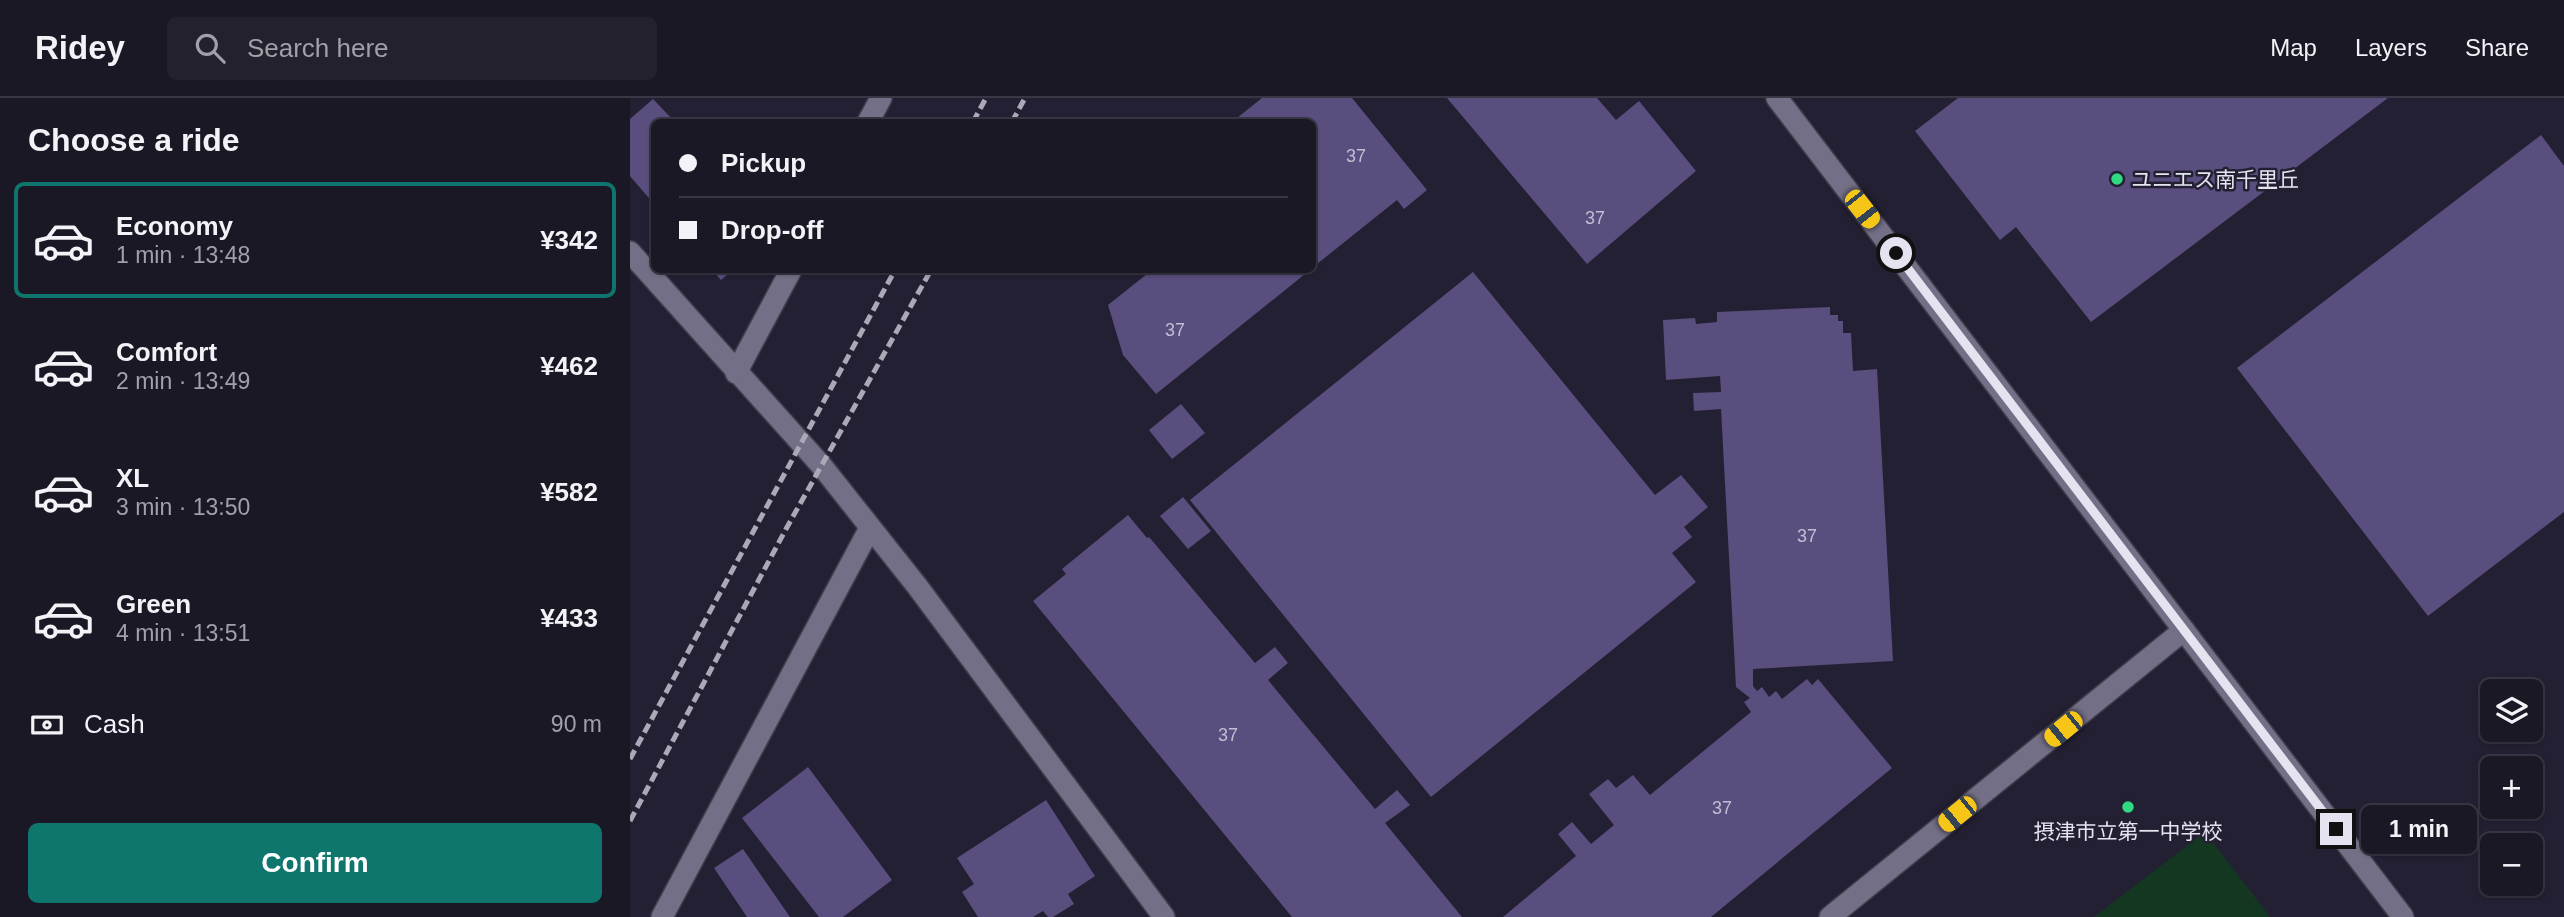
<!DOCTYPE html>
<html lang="en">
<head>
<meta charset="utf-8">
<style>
  body { margin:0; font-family:Arial,"Noto Sans JP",sans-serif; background:#24212e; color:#f1f3f6; height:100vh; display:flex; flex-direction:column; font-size:26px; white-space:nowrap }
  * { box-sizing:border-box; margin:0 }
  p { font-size:23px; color:#a0a0a7 }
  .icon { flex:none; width:38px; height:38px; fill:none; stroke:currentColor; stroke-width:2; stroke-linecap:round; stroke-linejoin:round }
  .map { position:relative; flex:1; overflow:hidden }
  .drawer { display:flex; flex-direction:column; background:#1b1826; width:630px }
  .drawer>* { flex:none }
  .banner { position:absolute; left:21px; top:21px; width:665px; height:154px; border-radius:10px; box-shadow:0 2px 5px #0004,0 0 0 2px #393743; display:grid; align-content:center; height:154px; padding:0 28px; background:#1b1826 }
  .tools { position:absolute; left:1850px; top:581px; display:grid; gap:14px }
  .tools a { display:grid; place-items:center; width:63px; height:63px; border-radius:10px; background:#1b1826; box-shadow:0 2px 5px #0004,0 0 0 2px #393743; font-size:35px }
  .end { position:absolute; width:32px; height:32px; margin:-16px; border:9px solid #e5e3f0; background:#111; box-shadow:0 0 0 4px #111 }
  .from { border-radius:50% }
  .bubble { position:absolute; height:49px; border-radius:10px; background:#1b1826; box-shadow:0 2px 5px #0004,0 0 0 2px #393743; font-size:23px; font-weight:700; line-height:49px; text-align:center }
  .car { position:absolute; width:21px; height:42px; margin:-21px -10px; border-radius:9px; box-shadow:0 0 5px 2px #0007; background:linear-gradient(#f5c518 24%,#345 0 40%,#f5c518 0 76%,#345 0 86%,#f5c518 0) }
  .banner b { display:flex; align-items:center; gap:24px; height:66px; font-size:26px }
  .banner b+b { border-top:2px solid #393743 }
  .banner i { width:18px; height:18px; background:#f1f3f6 }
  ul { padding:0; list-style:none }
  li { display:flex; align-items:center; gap:21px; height:116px; margin:0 14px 10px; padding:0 14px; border:4px solid transparent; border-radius:10px }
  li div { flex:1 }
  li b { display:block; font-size:26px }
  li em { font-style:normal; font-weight:700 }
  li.active { border-color:#0f766e }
  li>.icon { width:63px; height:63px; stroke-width:1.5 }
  h2 { padding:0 28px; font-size:32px; line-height:84px }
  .pay { display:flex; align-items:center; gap:18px; height:77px; padding:0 28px; font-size:26px }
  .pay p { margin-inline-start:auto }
  .primary-button { display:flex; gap:14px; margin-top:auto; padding:14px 28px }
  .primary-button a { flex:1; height:80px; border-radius:10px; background:#0f766e; color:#fff; font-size:28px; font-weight:700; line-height:80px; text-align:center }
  header { display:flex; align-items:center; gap:42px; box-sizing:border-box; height:98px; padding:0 35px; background:#1b1826; border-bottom:2px solid #393743 }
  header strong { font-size:33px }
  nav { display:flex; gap:38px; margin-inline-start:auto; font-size:24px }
  .search { width:490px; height:63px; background:#24212e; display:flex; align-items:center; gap:18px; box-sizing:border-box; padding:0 24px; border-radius:10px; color:#a0a0a7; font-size:26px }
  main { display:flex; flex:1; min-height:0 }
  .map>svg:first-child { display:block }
  .green { fill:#143722 }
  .building { fill:#594e7d }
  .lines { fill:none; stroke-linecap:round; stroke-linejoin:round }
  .minor-casing { stroke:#413d4d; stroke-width:24 }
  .minor { stroke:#736f86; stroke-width:21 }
  .rail { stroke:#aba8b7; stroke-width:5; stroke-dasharray:10 5; stroke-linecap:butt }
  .route { stroke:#e5e3f0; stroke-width:9 }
  .poi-dot { fill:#31d882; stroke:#242033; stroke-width:2.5 }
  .labels { text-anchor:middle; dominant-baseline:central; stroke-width:5; stroke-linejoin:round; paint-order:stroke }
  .number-label { font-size:18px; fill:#c2bed3 }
  .poi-label { font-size:21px; fill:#e5e3f0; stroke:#242033; text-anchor:start }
</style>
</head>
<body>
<header>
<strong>Ridey</strong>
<div class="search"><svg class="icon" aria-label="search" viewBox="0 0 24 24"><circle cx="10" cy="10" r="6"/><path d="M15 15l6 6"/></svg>Search here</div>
<nav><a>Map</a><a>Layers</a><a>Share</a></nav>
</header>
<main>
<section class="drawer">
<h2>Choose a ride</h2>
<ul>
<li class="active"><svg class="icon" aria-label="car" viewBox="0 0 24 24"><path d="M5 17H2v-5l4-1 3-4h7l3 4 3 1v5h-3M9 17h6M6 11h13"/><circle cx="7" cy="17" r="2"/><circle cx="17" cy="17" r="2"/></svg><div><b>Economy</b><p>1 min · 13:48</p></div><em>¥342</em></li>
<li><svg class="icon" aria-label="car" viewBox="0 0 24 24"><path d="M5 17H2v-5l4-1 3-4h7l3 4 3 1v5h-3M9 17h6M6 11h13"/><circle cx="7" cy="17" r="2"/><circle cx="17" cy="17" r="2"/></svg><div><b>Comfort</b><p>2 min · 13:49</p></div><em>¥462</em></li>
<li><svg class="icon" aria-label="car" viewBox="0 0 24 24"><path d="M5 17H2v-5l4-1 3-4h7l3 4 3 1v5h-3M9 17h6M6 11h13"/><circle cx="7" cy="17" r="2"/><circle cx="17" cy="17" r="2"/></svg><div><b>XL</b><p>3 min · 13:50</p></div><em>¥582</em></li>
<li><svg class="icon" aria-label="car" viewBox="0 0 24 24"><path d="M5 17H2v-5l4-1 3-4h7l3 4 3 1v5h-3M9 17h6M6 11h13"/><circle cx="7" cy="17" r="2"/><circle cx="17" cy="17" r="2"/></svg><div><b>Green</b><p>4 min · 13:51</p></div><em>¥433</em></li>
</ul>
<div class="pay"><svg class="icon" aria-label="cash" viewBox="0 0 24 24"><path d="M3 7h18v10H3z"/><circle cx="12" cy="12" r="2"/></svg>Cash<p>90 m</p></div>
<div class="primary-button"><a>Confirm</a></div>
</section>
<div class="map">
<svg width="1934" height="819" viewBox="0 0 1934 819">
  <rect width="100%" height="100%" fill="#242033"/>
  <path class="green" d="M 1575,734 L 1640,819 L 1464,819 Z"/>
  <g class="building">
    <path d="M 632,0 L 722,0 L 797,92 L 774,111 L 767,102 L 682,170 L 682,24 L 602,24 Z"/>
    <path d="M 817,0 L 967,0 L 986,22 L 1009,3 L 1066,73 L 957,166 Z"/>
    <path d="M 1328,0 L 1758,0 L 1461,224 L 1386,129 L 1370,142 L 1285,33 Z"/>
    <path d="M 23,1 L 45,24 L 24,24 L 24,106 L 0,78 L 0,21 Z"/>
    <path d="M 1911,37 L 1934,68 L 1934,414 L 1798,518 L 1607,270 Z"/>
    <path d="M 82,172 L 103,172 L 91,182 Z"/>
    <path d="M 522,172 L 680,172 L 526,296 L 493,257 L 478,207 Z"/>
    <path d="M 843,174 L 1025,397 L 1051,377 L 1078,409 L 1054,429 L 1062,439 L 1042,455 L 1066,484 L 801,699 L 560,402 Z"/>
    <path d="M 1200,209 L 1200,217 L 1208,217 L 1208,223 L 1213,223 L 1213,235 L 1221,235 L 1223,273 L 1247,271 L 1263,563 L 1123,571 L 1123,588 L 1127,593 L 1132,589 L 1139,599 L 1146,593 L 1152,601 L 1177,581 L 1182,587 L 1188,581 L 1262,670 L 1081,819 L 873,819 L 946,758 L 928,736 L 942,724 L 961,746 L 984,727 L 959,696 L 978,681 L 986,690 L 1003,677 L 1020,697 L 1121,614 L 1114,604 L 1120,600 L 1106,589 L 1091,311 L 1064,313 L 1063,295 L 1091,294 L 1090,278 L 1036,282 L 1033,222 L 1065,220 L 1066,226 L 1087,224 L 1087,214 Z"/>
    <path d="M 551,306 L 575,335 L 542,361 L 519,332 Z"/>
    <path d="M 553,399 L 581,433 L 558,451 L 530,418 Z"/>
    <path d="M 498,417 L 517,440 L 519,439 L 625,565 L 645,549 L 658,565 L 638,582 L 745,711 L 767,692 L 780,707 L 755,725 L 832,819 L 662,819 L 403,503 L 436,476 L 432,471 Z"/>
    <path d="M 178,669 L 262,782 L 213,819 L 189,819 L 112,720 Z"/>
    <path d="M 416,702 L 465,778 L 438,796 L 444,806 L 423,819 L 418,819 L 413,813 L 403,819 L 348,819 L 332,794 L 344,786 L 327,760 Z"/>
    <path d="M 113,751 L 160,819 L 117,819 L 84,770 Z"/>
  </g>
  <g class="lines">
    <g class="minor-casing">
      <g id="minor">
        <path d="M 1147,0 L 1773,819"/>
        <path d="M 238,24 L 251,0"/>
        <path d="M 0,154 L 191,367 L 287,488 L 534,819"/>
        <path d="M 106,275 L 161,172"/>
        <path d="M 32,819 L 240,430"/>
        <path d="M 1200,819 L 1554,532"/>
      </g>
    </g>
    <use href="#minor" class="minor"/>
    <g class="rail">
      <path d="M 343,24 L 356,0"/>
      <path d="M 382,24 L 395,0"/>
      <path d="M 0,661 L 265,172"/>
      <path d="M 0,723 L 156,431 L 301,172"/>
    </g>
  </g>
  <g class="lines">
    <path class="route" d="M 1266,155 L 1706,731"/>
  </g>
  <g class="poi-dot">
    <circle cx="1487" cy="81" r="7"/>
    <circle cx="1498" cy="709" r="7"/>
  </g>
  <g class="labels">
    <g class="number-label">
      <text x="726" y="58">37</text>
      <text x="965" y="120">37</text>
      <text x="545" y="232">37</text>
      <text x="1177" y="438">37</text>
      <text x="598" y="637">37</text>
      <text x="1092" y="710">37</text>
    </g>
    <g class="poi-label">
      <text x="1501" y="81">ユニエス南千里丘</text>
      <text x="1498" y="733" text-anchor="middle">摂津市立第一中学校</text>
    </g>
  </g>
</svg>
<div class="tools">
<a><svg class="icon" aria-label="layers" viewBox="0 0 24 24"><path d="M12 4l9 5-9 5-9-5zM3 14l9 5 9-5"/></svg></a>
<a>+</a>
<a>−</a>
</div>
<i class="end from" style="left:1266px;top:155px"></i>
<i class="end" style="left:1706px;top:731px"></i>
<div class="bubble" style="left:1731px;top:707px;width:116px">1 min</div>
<i class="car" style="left:1232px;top:111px;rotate:142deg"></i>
<i class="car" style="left:1433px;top:631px;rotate:231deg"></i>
<i class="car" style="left:1327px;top:716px;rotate:231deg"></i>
<div class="banner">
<b><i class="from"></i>Pickup</b>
<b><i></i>Drop-off</b>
</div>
</div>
</main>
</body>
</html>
